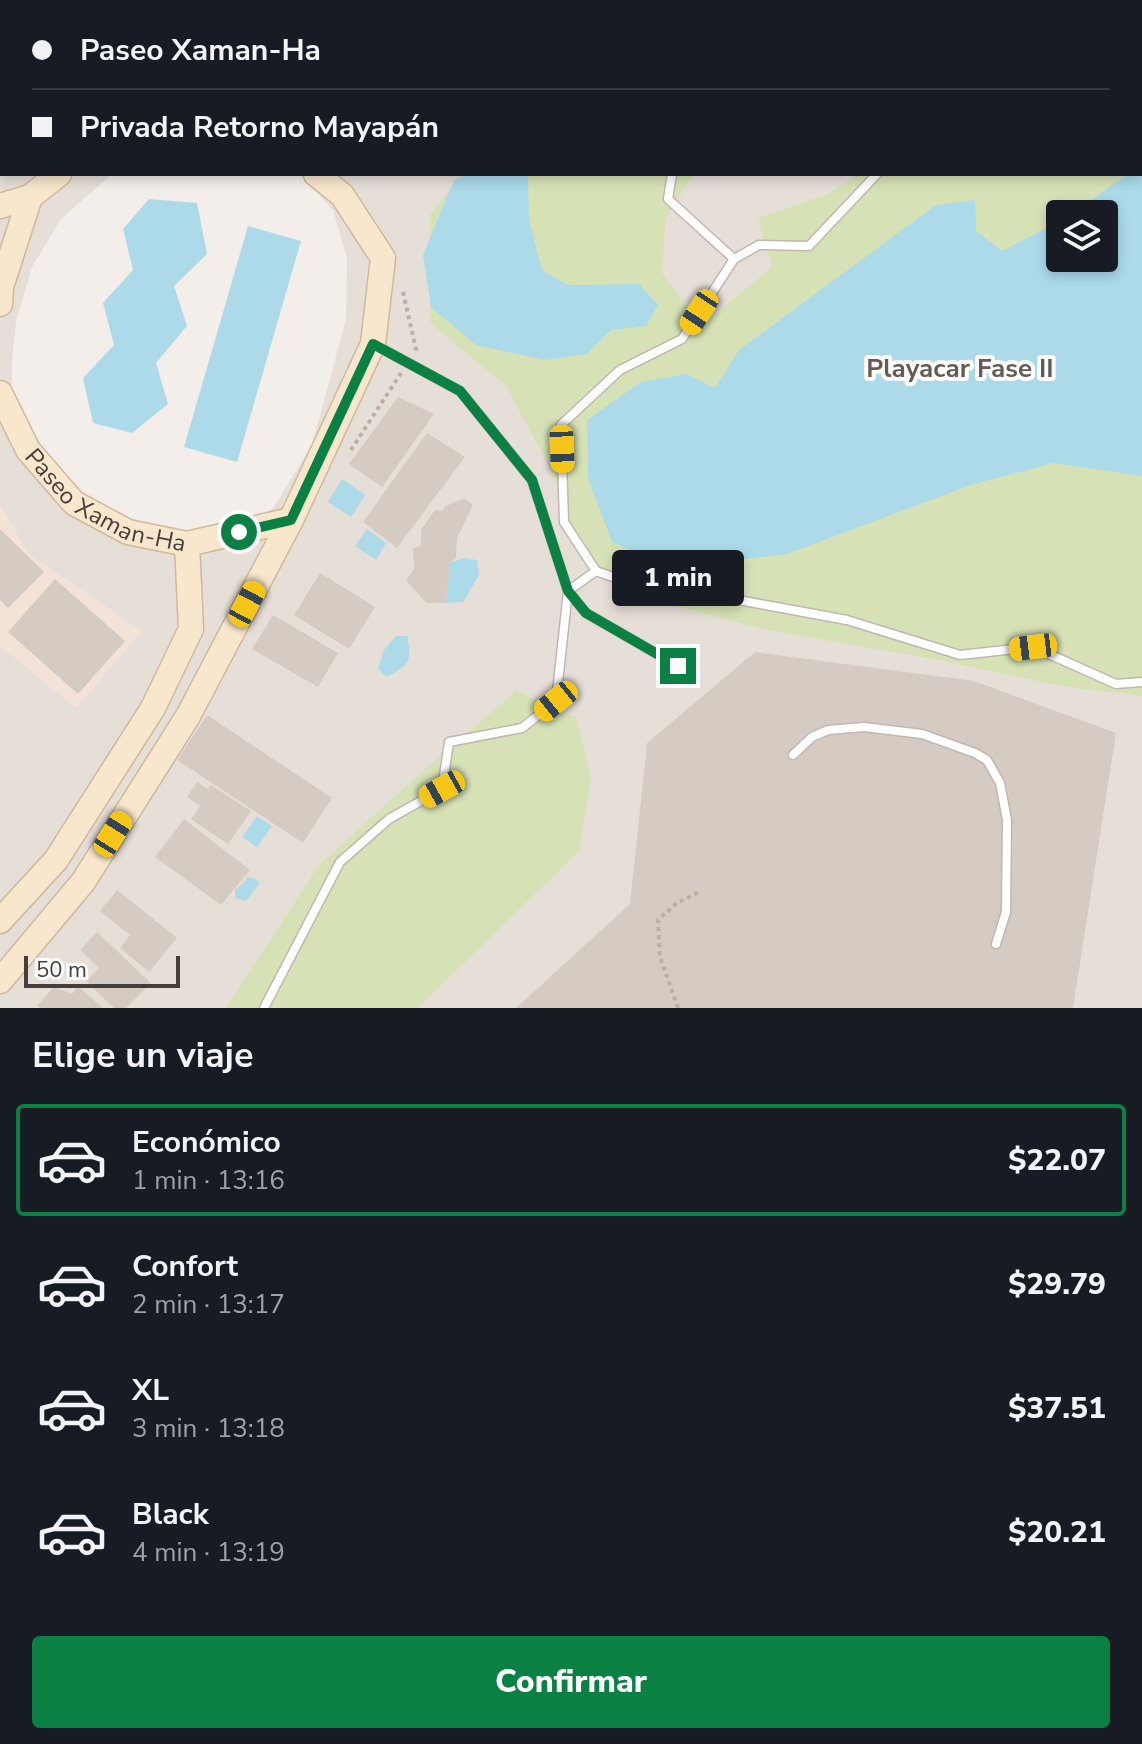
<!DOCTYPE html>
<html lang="es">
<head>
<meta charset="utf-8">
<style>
  body { margin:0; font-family:"Nunito Sans",sans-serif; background:#242831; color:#f1f3f6; height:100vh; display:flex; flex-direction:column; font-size:30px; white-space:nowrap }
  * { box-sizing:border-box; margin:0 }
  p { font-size:26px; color:#9ea1a6 }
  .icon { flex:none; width:44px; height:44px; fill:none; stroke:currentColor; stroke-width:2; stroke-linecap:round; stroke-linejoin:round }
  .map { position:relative; height:1008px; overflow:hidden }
  .details { display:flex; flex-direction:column; background:#171b24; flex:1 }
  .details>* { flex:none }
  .banner { position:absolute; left:0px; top:0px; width:1142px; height:176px; box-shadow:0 4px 12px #0003; display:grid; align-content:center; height:176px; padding:0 32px; background:#171b24 }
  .controls { position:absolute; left:1046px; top:200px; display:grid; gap:16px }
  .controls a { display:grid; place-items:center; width:72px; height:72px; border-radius:8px; background:#171b24; box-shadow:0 4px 12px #0003; font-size:40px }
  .scale { position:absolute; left:24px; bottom:20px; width:156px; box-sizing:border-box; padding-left:8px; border:4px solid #463e38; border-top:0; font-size:22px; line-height:28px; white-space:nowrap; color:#463e38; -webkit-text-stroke:6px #fff; paint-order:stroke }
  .end { position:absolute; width:36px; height:36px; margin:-18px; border:10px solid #0b8043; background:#fff; box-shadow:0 0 0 4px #fff }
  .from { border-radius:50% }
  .bubble { position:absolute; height:56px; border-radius:8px; background:#171b24; box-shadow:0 4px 12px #0003; font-size:26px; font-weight:800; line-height:56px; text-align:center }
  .car { position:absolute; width:24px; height:48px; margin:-24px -12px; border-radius:10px; box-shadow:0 0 6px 2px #0007; background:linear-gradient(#f5c518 24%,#345 0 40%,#f5c518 0 76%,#345 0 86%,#f5c518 0) }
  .banner b { display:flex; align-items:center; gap:28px; height:76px; font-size:30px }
  .banner b+b { border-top:2px solid #363941 }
  .banner i { width:20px; height:20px; background:#f1f3f6 }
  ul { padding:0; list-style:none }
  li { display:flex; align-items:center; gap:24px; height:112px; margin:0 16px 12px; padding:0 16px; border:4px solid transparent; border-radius:8px }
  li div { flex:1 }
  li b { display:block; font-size:30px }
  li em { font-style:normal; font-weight:800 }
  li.on { border-color:#0b8043 }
  li>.icon { width:72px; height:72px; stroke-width:1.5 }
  h2 { padding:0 32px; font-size:36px; line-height:96px }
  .button { display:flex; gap:16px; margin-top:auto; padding:16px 32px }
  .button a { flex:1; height:92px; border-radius:8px; background:#0b8043; color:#fff; font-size:32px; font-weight:800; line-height:92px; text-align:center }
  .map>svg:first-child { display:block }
  .residential { fill:#e6dfd8; fill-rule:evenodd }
  .commercial { fill:#f2e2d7 }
  .green { fill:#d6e2b6; fill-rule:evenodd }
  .water { fill:#acdae9 }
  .building { fill:#d6cbc3 }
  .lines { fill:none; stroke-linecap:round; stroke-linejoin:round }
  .lane-casing { stroke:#c0b7b0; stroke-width:11 }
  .secondary-casing { stroke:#cdb99e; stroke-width:27 }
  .path { stroke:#bdae9f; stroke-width:4; stroke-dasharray:4 4; stroke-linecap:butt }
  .lane { stroke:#fff; stroke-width:8 }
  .secondary { stroke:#f9e7cd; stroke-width:24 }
  .route { stroke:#0b8043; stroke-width:10 }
  .labels { text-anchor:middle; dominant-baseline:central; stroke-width:8; stroke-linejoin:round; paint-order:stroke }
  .street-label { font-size:24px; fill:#463e38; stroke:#fff }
  .neighbourhood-label { font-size:26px; font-weight:bold; fill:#675a51; stroke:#fff }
</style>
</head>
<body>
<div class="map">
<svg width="1142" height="1008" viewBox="0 0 1142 1008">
  <rect width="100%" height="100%" fill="#f3eee9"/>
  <path class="residential" d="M 0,0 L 1142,0 L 1142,1008 L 0,1008 ZM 2,2 L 1140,2 L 1140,174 L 299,174 L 333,210 L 347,258 L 346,319 L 312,445 L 274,507 L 240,530 L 169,538 L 97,516 L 12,419 L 12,360 L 16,322 L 32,267 L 61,219 L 112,174 L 2,174 ZM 1060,214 L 1104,214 L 1104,258 L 1060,258 Z"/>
  <path class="commercial" d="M 0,504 L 29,554 L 142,631 L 76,708 L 0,646 Z"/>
  <g class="green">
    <path d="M 1114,0 L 1142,0 L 1142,696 L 1066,687 L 924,657 L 771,631 L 644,598 L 583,555 L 551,470 L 506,386 L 430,323 L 430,215 L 462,174 L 693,174 L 666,219 L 662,273 L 701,326 L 772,267 L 758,218 L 828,194 L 859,174 L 1140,174 L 1140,2 L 1110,2 ZM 1060,214 L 1104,214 L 1104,258 L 1060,258 Z"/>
    <path d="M 516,691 L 576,717 L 591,778 L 579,851 L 418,1008 L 226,1008 L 319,865 L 426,768 Z"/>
  </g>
  <g class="water">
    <path d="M 1142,164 L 1142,476 L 1053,463 L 971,485 L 787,554 L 672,568 L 612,542 L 588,479 L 587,420 L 641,382 L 687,374 L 715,388 L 739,350 L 936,205 L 975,200 L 976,231 L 1002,251 L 1060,221 L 1060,258 L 1104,258 L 1104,214 L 1072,214 L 1128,174 L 1140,174 L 1140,165 Z"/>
    <path d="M 470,174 L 528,174 L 529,220 L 542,270 L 567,285 L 639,284 L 658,305 L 646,326 L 611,330 L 587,354 L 545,360 L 476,345 L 431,307 L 423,255 L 454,180 Z"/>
    <path d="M 149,199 L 197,203 L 207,254 L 174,286 L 187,326 L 156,363 L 168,404 L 132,433 L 93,423 L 83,378 L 114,345 L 103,303 L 133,270 L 123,229 Z"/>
    <path d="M 248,226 L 301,241 L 237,462 L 184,447 Z"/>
    <path d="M 342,479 L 365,495 L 351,517 L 328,502 Z"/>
    <path d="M 367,529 L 386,543 L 376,560 L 355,546 Z"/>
    <path d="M 464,558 L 477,560 L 479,575 L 463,602 L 446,603 L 450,563 Z"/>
    <path d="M 396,636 L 407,636 C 413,661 408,665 387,677 L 378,669 L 384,650 Z"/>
    <path d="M 257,816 L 272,826 L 257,847 L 242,837 Z"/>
    <path d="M 247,877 L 255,879 L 260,883 L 246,901 L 235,898 L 235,890 L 245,882 Z"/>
  </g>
  <g class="building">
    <path d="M 398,397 L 434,414 L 382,487 L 349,464 Z"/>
    <path d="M 427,433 L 465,457 L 397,548 L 363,522 Z"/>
    <path d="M 464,498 L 473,505 L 457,538 L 456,558 L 450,563 L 446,603 L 427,603 L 406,581 L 414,568 L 413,549 L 421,545 L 421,530 L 435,510 L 443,511 L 444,507 Z"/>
    <path d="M 0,529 L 44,572 L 8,608 L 0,600 Z"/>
    <path d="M 320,573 L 375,607 L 349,649 L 294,615 Z"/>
    <path d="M 55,579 L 125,641 L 78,694 L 8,632 Z"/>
    <path d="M 273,615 L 338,653 L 318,687 L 252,649 Z"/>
    <path d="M 755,652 L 974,681 L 1116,733 L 1073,1008 L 516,1008 L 630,904 L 647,743 Z"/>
    <path d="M 207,715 L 332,798 L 303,843 L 177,760 Z"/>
    <path d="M 197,782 L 208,789 L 211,785 L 251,811 L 228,844 L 191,819 L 200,806 L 187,797 Z"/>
    <path d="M 184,819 L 250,870 L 221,905 L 155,857 Z"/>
    <path d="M 117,890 L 177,938 L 149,972 L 120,948 L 130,935 L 100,911 Z"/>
    <path d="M 97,932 L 151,983 L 126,1008 L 114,1008 L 86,981 L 99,968 L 80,950 Z"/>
    <path d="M 78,986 L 103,1008 L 40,1008 L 37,1006 L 54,987 L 72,994 Z"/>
  </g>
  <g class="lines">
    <g class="lane-casing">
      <g id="lane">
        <path d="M 727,2 L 727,0"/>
        <path d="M 1140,8 L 1142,8"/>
        <path d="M 672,174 L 668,199 L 734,259"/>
        <path d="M 377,346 L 460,391 L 532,480 L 568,591 L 586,613 L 678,666"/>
        <path d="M 596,571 L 646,589 L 733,599 L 847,620 L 960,655 L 1033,647 L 1116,684 L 1142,682"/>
        <path d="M 793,755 L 812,737 L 828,730 L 864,727 L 922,734 L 975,753 L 987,760 L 1000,783 L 1007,820 L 1006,912 L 996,944"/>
        <path d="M 264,1008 L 340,862 L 389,819 L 442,789 L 449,742 L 522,728 L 556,701 L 568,591 L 596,571 L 564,522 L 561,425 L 620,370 L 682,339 L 734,259 L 759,245 L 809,246 L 877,174"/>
      </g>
    </g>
    <g class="secondary-casing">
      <g id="secondary">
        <path d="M 341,2 L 342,0"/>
        <path d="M 390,2 L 391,0"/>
        <path d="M 0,206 L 30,197"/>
        <path d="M 0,304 L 1,287 L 30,197 L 59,174"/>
        <path id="s1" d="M 0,393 L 28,450 L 74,503 L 128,532 L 187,544 L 291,520 L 373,344 L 383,258 L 342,195 L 316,174"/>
        <path d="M 0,921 L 56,860 L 153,708 L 191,629 L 187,544"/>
        <path d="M 0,981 L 83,882 L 188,716 L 291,520"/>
      </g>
    </g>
    <g class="path">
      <path d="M 403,292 L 416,349 L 414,353"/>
      <path d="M 351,450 L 401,373"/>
      <path d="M 678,1008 L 660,957 L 658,920 L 677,903 L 701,891"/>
    </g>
    <use href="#lane" class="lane"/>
    <use href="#secondary" class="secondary"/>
  </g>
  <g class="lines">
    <path class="route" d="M 239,532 L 291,520 L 373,344 L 460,391 L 532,480 L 568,591 L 586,613 L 678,666"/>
  </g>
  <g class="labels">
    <g class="street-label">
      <text stroke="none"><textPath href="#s1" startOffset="160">Paseo Xaman-Ha</textPath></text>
    </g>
    <g class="neighbourhood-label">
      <text x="960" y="368">Playacar Fase II</text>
    </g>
  </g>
</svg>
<div class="controls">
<a><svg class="icon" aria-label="layers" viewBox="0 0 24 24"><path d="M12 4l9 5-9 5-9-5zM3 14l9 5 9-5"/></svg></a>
</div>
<div class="scale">50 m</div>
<i class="end from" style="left:239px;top:532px"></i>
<i class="end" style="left:678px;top:666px"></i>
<div class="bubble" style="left:612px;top:550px;width:132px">1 min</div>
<i class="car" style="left:699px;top:312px;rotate:213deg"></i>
<i class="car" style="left:562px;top:449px;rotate:178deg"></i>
<i class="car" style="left:247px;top:604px;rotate:28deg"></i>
<i class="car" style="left:1033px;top:647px;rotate:263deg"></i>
<i class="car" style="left:556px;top:701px;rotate:231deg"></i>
<i class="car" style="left:442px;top:789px;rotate:241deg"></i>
<i class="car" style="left:113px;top:834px;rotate:32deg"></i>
<div class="banner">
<b><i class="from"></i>Paseo Xaman-Ha</b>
<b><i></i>Privada Retorno Mayapán</b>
</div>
</div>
<section class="details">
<h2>Elige un viaje</h2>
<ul>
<li class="on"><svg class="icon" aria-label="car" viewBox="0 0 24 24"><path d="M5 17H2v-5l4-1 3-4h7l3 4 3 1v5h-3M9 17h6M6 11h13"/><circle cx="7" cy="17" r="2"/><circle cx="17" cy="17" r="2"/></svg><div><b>Económico</b><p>1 min · 13:16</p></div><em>$22.07</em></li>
<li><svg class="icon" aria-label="car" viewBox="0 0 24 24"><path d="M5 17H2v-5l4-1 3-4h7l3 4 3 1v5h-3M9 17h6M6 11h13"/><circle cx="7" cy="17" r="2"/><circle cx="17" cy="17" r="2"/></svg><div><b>Confort</b><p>2 min · 13:17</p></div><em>$29.79</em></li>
<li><svg class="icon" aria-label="car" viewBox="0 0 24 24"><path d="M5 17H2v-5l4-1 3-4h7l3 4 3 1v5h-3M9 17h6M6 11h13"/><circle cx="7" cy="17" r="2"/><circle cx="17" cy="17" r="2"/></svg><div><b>XL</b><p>3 min · 13:18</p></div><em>$37.51</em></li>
<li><svg class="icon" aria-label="car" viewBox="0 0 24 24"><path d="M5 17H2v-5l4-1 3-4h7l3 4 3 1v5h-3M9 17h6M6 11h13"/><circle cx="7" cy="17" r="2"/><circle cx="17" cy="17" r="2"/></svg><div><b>Black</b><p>4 min · 13:19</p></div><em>$20.21</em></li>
</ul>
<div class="button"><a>Confirmar</a></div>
</section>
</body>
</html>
